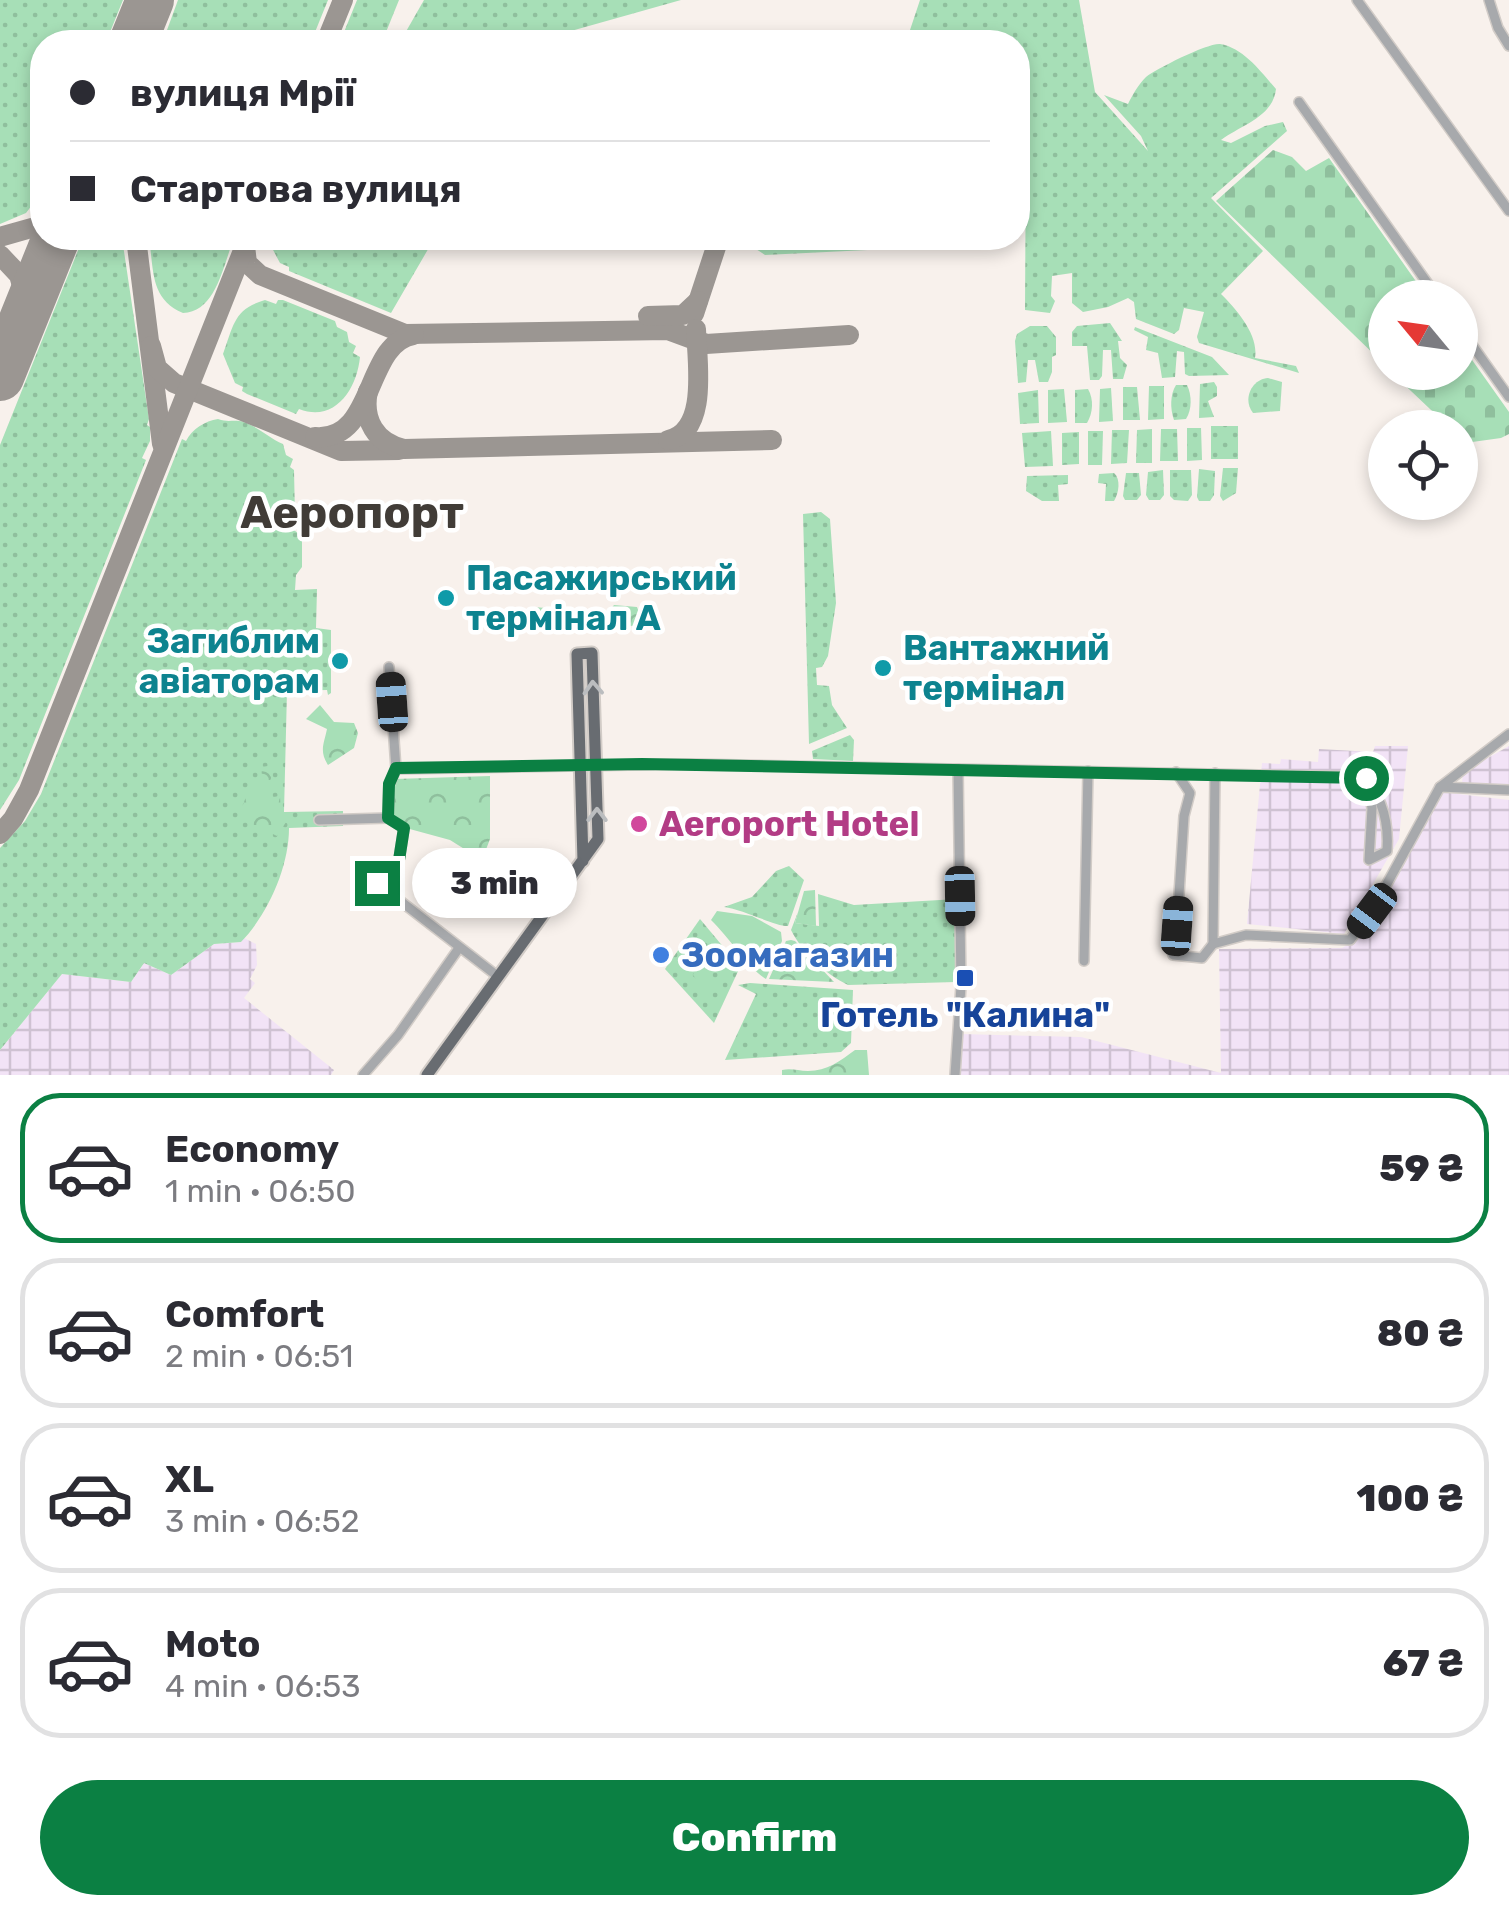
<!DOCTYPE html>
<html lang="en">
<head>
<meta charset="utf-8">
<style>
  body { margin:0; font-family:Rubik,sans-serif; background:#f2f2f3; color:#2b2b33; height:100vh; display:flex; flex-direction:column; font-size:38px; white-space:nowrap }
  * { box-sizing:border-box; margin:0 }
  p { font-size:32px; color:#7c7c81 }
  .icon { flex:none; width:55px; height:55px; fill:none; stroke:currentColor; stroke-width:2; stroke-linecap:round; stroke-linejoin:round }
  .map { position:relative; height:1075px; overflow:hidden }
  .panel { display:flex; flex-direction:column; background:#fff; flex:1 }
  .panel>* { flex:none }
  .hud { position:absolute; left:30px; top:30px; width:1000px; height:220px; border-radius:40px; box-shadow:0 5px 15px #0003; display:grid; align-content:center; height:220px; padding:0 40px; background:#fff }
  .needle { width:65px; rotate:299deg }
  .fabs { position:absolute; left:1368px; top:280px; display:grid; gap:20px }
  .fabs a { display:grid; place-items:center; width:110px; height:110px; border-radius:50%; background:#fff; box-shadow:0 5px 15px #0003; font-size:50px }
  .end { position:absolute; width:45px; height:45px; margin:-22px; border:12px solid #0b8043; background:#fff; box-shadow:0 0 0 5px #fff }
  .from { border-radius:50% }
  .bubble { position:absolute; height:70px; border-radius:35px; background:#fff; box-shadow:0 5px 15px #0003; font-size:32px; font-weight:800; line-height:70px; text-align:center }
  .car { position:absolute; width:30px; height:60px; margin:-30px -15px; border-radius:12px; box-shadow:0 0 8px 2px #0007; background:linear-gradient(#222 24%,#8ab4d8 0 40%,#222 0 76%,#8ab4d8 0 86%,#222 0) }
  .hud b { display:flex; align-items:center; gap:35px; height:95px; font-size:38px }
  .hud b+b { border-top:2px solid #e1e1e2 }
  .hud i { width:25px; height:25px; background:#2b2b33 }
  ul { padding:18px 0 0; list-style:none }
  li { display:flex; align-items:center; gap:30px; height:150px; margin:0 20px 15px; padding:0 20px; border:5px solid #e1e1e2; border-radius:40px }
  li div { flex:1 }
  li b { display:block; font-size:38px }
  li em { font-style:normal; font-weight:800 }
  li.selected { border-color:#0b8043 }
  li>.icon { width:90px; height:90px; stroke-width:1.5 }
  .primary-button { display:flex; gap:20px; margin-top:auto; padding:20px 40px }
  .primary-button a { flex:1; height:115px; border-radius:60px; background:#0b8043; color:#fff; font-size:40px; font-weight:800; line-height:115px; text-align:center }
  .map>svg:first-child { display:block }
  .industrial { fill:url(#industrial-grid) }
  .grass { fill:url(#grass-dots) }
  .forest { fill:url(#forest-crowns) }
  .cemetery { fill:url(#cemetery-stones) }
  .pitch { fill:#a7dfb7 }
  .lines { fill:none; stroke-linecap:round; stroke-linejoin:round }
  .taxiway { stroke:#9b9692; stroke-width:20 }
  .runway { stroke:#9b9692; stroke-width:48 }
  .minor-casing { stroke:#d2ccc7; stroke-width:12 }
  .major-casing { stroke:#d2ccc7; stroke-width:15 }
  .minor { stroke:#a7a9ac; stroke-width:9 }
  .major { stroke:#686c71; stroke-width:11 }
  .oneway { stroke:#bbbdbf }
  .route { stroke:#0b8043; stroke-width:12 }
  .culture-dot { fill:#0f9aa8; stroke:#fff; stroke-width:4 }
  .hotel-dot { fill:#d1479c; stroke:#fff; stroke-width:4 }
  .shop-dot { fill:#3f7fe0; stroke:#fff; stroke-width:4 }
  .transit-dot { fill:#1a4fb4; stroke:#fff; stroke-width:4 }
  .labels { text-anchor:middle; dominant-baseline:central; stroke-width:9; stroke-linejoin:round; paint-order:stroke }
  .culture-label { font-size:35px; font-weight:bold; fill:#0d838f; stroke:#fff; text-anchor:start }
  .hotel-label { font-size:35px; font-weight:bold; fill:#b23c85; stroke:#fff; text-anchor:start }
  .shop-label { font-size:35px; font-weight:bold; fill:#366cbe; stroke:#fff; text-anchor:start }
  .transit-label { font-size:35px; font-weight:bold; fill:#164399; stroke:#fff }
  .district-label { font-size:45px; font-weight:bold; fill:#413c37; stroke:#fff }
</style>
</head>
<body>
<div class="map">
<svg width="1509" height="1075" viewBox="0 0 1509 1075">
  <defs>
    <pattern id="industrial-grid" width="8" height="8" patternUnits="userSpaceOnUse" patternTransform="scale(2.5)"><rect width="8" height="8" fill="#f2e3f6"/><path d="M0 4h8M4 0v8" fill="none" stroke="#cfc2d2"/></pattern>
    <pattern id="grass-dots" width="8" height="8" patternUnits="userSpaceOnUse" patternTransform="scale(2.5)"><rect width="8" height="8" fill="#a7dfb7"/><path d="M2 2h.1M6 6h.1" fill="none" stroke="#8fbf9d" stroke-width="1.8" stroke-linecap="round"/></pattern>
    <pattern id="forest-crowns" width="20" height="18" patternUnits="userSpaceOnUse" patternTransform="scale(2.5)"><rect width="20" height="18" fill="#a7dfb7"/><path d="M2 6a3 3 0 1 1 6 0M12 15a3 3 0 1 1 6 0" fill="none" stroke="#8fbf9d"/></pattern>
    <pattern id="cemetery-stones" width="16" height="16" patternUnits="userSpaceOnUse" patternTransform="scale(2.5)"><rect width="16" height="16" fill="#a7dfb7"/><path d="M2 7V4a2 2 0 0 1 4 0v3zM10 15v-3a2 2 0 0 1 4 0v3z" fill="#8fbf9d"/></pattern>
  </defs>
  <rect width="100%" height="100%" fill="#f8f1ec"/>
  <g class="industrial">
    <path d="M 1375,746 L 1408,746 L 1399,839 L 1344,934 L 1247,924 L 1262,763 L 1280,764 L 1281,759 L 1318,762 L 1319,749 L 1373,752 Z"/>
    <path d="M 1509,746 L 1509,786 L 1462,784 L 1463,772 Z"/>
    <path d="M 1441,792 L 1509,800 L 1509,1075 L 960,1075 L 960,1034 L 1081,1037 L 1221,1073 L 1219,949 L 1342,948 L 1357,940 Z"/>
    <path d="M 244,938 L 256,944 L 257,965 L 250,979 L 255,983 L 244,998 L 334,1070 L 331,1075 L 0,1075 L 0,1050 L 62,974 L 131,982 L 144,963 L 171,975 L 214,944 L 241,942 Z"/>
  </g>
  <g class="grass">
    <path d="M 0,0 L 123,0 L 106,42 L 42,42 L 42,192 L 26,213 L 0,224 Z"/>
    <path d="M 178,0 L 328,0 L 311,42 L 165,42 L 163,41 Z"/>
    <path d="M 357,0 L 399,0 L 382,42 L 340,42 Z"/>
    <path d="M 424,0 L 681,0 L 532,42 L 400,42 Z"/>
    <path d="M 920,0 L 1079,0 L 1095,92 L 1148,151 L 1141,136 L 1104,95 L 1128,104 C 1133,94 1138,85 1146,77 C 1156,69 1207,43 1220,44 C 1244,48 1261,72 1276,89 C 1273,117 1241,125 1221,140 L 1231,143 L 1265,126 L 1283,122 L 1287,131 L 1211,198 L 1263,251 L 1221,294 C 1237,310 1259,335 1255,358 L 1296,366 L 1299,373 L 1199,343 L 1197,337 L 1204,312 L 1184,308 L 1179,330 L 1174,334 L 1136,319 L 1134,302 L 1128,298 L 1108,307 L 1083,312 L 1072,303 L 1072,273 L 1052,276 L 1051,296 L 1055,301 L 1050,313 L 1025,310 L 1026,136 L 1018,136 L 1018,42 L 906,42 Z"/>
    <path d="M 83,238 L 122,238 L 149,419 L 147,425 L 150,427 L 150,441 L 142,458 L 146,460 L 19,780 L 0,810 L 0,445 Z"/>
    <path d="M 149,238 L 234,238 C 223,266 216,312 183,313 C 150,299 154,271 149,238 Z"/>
    <path d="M 277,238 L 488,238 L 434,239 L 391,313 L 289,271 L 289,267 L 280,263 L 272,248 Z"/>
    <path d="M 739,238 L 1011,238 L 1011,243 L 765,255 Z"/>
    <path d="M 265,300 L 276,304 L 278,300 L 283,300 L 335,321 L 337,327 L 347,332 L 349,342 L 356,346 L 353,353 L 360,357 C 357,389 335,423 299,409 L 296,414 L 247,394 L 242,391 L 243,387 L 235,383 L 223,354 C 234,324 234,309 265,300 Z"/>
    <path d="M 1110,323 L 1122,341 L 1118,341 L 1120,358 L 1127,365 L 1123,379 L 1113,379 L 1111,350 L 1103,350 L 1102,376 L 1099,380 L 1090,380 L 1087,346 L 1072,346 L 1072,332 L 1077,326 Z"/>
    <path d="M 1030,326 L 1047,326 L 1056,337 L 1056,355 L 1052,357 L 1052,372 L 1048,382 L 1039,382 L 1035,360 L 1028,360 L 1026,382 L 1018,383 L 1015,341 L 1017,334 Z"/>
    <path d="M 1135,327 L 1212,357 L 1229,375 L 1189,376 L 1185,374 L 1184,352 L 1177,351 L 1175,377 L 1162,378 L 1158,353 L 1146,350 L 1148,337 L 1134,330 Z"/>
    <path d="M 1268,378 L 1282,382 L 1280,411 L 1253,413 C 1242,399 1252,379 1268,378 Z"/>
    <path d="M 1214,382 L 1217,387 L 1217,396 L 1208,401 L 1214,417 L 1199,418 L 1200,384 Z"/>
    <path d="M 1176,385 L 1187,385 C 1192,395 1192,410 1186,419 L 1174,420 C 1170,409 1170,394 1176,385 Z"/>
    <path d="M 1149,386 L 1164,386 L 1164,419 L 1148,420 Z"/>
    <path d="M 1123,387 L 1137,387 L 1140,420 L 1123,420 Z"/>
    <path d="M 1111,388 L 1113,421 L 1099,422 L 1100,389 Z"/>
    <path d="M 1064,389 L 1067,422 L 1048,423 L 1048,390 Z"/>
    <path d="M 1088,389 C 1094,399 1093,413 1087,423 L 1075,423 L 1075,390 Z"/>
    <path d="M 1038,390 L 1039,423 L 1020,424 L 1018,393 Z"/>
    <path d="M 218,419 C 229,423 233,419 244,422 C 260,428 269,438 283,444 L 286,455 L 293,459 L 290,467 L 294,470 L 295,516 L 291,528 L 302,536 L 302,567 L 296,575 L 295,590 L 317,589 L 316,628 L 331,630 L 331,693 L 328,695 L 327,690 L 287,691 L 284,812 L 343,811 L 343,826 L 289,828 C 289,867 268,914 241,942 L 214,944 L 171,975 L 144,963 L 131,982 L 62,974 L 0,1050 L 0,848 L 25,821 L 41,794 L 182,439 L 186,441 C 192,429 205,421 218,419 Z"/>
    <rect x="1211" y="426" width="27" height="33"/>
    <path d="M 1187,428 L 1201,428 L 1202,460 L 1187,461 Z"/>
    <path d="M 1152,429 L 1152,463 L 1136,463 L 1137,430 Z"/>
    <path d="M 1161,429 L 1177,429 L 1178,461 L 1160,461 Z"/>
    <path d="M 1112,430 L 1129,430 L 1127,463 L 1111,464 Z"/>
    <path d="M 1051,431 L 1053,466 L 1025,467 L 1022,433 Z"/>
    <path d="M 1088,431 L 1103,431 L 1102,465 L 1088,465 Z"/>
    <path d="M 1079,432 L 1079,464 L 1062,465 L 1062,433 Z"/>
    <path d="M 1223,468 L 1238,468 L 1236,493 L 1223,501 L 1220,496 Z"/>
    <path d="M 1199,469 L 1215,471 L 1214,495 L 1210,501 L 1199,501 L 1197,497 Z"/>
    <path d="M 1163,470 L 1164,495 L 1160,500 L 1149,500 L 1146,495 L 1148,472 Z"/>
    <path d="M 1170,470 L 1191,470 L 1192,495 L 1188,501 L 1174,500 L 1170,496 Z"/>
    <path d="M 1114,473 C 1121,479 1119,493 1114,501 L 1105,501 L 1106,484 L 1098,483 L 1099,474 Z"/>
    <path d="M 1126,473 L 1139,473 L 1141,495 L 1137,500 L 1125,500 L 1123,496 Z"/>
    <path d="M 1068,475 L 1068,484 L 1058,485 L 1059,501 L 1042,501 L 1026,491 L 1027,476 Z"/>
    <path d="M 821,512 L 830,519 L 836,603 L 828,656 L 822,667 L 816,668 L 817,685 L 829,686 L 832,705 L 847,728 L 809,744 L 803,514 Z"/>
    <path d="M 850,735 L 854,740 L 853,761 L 813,759 L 812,751 Z"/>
    <path d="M 789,866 L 804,880 L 788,926 C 777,927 742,909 724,907 L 752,897 L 776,871 Z"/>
    <path d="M 818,894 L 854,905 L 957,899 L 956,982 L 848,985 C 826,974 803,954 791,930 L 798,912 L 795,923 L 819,926 Z"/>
    <path d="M 700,919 L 740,967 L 714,1023 L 665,969 Z"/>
    <path d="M 750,983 L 853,990 L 851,1043 L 841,1052 L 725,1060 L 756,994 L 738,985 Z"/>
  </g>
  <g class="forest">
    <path d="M 614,605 L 637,607 L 641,618 L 634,626 L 613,625 L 608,622 L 606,615 Z"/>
    <path d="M 534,607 L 557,609 L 560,620 L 553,627 L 532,627 L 527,624 L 525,616 Z"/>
    <path d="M 320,705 L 334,722 L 354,723 L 358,733 L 354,748 L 328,765 C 319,751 324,744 327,729 L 306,719 Z"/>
    <path d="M 268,766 L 273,773 L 266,791 L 273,797 L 280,796 L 281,815 L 288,819 L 277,836 L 248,822 L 248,814 L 241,810 L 252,781 L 258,783 L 262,775 L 261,767 Z"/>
    <path d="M 490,776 L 490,839 L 482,860 L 450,840 L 406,828 L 406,823 L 391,816 L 394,779 Z"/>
    <path d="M 815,890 L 816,926 L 795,923 L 804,891 Z"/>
    <path d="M 791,940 L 795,941 L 834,982 L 769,979 L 786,941 Z"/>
    <path d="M 712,960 L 712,988 L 703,988 L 693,975 L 696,966 Z"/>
    <path d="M 855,1050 L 867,1050 L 869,1075 L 782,1075 L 782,1070 C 792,1068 798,1071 808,1071 C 827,1071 840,1061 855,1050 Z"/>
  </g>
  <g class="cemetery">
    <path d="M 1273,150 L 1292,157 L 1306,171 L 1329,158 L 1427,297 L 1385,298 L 1385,365 L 1216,201 Z"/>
    <path d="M 1460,343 L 1509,412 L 1509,434 L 1501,438 L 1465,443 L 1460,438 L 1460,428 L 1449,427 L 1392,373 L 1460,372 Z"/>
  </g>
  <path class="pitch" d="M 717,911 L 752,916 L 781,932 L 782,941 L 766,979 C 748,968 729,937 711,920 Z"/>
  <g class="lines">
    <g class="taxiway">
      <path d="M 142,42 L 155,0"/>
      <path d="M 326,42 L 343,0"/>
      <path d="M 0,237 L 42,225"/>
      <path d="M 136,238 L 162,444"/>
      <path d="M 245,246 L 247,263 L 260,275 L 405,334 L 668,330 L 706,344 L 849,335"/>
      <path d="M 0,255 L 19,275 L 28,307"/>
      <path d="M 694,314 L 719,238"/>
      <path d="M 648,316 L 683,315 L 698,301"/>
      <path d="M 151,346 L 157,368 L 174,383 L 341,451 L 399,450"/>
      <path d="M 368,391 C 362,420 376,443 404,449 L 772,440"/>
      <path d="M 315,437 C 376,442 364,343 414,335"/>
      <path d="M 668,440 C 709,432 697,361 696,329"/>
      <path d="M 0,834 L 13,819 L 29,790 L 248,238"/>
    </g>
    <g class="runway">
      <path d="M 133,42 L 150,0"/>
      <path d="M 0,377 L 56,238"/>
    </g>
    <g class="minor-casing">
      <g id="minor">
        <path d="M 1357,0 L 1509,211"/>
        <path d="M 1489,0 L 1498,28 L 1509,46"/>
        <path d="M 1299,102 L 1438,298"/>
        <path d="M 1460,328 L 1509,397"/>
        <path d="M 389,667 L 396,769 L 389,785 L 388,818 L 404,828 L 399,860 L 377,883 L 496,975"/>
        <path d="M 396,769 L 689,764 L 1366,777"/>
        <path d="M 1176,772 L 1190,793 L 1184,816 L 1177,926 L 1167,936 L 1173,955 L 1202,958 L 1213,944 L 1215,773"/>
        <path d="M 1366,777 C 1383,801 1389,823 1387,851 L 1369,860 L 1372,808 Z"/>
        <path d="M 1440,787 L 1509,790"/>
        <path d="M 319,820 L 388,818"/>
        <path d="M 1213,944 L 1246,935 L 1350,940 L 1372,911 L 1440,787 L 1509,734"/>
        <path d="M 1084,961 L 1088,771"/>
        <path d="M 363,1075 L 398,1035 L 459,948"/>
        <path d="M 955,1075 L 961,986 L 958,769"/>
      </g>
    </g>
    <g class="major-casing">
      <path id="major" d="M 427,1075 L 598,839 L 592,653 L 577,654 L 583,861"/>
    </g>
    <use href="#minor" class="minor"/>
    <use href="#major" class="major"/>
  </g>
  <defs><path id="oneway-chevron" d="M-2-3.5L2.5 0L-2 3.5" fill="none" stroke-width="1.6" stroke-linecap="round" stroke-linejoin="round" transform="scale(2.5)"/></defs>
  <g class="oneway">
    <use href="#oneway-chevron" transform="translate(593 688) rotate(-93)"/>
    <use href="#oneway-chevron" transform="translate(597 815) rotate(-90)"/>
  </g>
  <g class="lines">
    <path class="route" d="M 377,883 L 399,860 L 404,828 L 388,818 L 389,784 L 396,768 L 642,764 L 1366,778"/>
  </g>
  <g class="culture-dot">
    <circle cx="446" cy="598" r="10"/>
    <circle cx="340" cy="661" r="10"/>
    <circle cx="883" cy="668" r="10"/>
  </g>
  <circle class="hotel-dot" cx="639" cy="824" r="10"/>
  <circle class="shop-dot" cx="661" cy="955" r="10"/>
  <rect class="transit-dot" x="955" y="968" width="20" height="20" rx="5"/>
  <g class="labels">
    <g class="culture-label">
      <text x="466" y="578">Пасажирський<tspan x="466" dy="40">термінал A</tspan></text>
      <text x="320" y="641" text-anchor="end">Загиблим<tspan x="320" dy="40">авіаторам</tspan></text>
      <text x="903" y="648">Вантажний<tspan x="903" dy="40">термінал</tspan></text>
    </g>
    <g class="hotel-label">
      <text x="659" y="824">Aeroport Hotel</text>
    </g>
    <g class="shop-label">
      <text x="681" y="955">Зоомагазин</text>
    </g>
    <g class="transit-label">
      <text x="965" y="1015">Готель "Калина"</text>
    </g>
    <g class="district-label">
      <text x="352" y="512">Аеропорт</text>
    </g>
  </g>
</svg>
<div class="fabs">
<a><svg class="needle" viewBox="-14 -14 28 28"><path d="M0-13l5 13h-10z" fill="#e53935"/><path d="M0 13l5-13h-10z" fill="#7c7c81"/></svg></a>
<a><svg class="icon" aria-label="locate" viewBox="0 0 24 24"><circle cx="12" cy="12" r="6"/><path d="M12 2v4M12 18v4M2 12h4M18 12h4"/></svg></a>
</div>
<i class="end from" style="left:1366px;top:778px"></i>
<i class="end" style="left:377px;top:883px"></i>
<div class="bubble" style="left:412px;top:848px;width:165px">3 min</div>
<i class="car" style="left:392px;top:702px;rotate:356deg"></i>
<i class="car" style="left:960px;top:896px;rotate:179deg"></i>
<i class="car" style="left:1372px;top:911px;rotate:217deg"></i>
<i class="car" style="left:1177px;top:926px;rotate:4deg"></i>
<div class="hud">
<b><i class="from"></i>вулиця Мрії</b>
<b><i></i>Стартова вулиця</b>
</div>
</div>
<section class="panel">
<ul>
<li class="selected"><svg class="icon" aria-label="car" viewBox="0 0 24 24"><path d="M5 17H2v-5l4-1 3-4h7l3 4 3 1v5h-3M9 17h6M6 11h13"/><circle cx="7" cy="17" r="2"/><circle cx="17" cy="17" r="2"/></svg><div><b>Economy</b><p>1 min · 06:50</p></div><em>59 ₴</em></li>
<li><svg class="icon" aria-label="car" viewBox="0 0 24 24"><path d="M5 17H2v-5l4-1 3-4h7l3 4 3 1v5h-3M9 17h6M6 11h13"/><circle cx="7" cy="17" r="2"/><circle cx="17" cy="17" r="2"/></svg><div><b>Comfort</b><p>2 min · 06:51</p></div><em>80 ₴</em></li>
<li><svg class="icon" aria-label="car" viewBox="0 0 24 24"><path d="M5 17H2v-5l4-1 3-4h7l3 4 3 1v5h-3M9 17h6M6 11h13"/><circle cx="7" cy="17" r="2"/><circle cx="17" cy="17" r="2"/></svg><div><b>XL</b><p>3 min · 06:52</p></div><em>100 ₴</em></li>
<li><svg class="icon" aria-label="car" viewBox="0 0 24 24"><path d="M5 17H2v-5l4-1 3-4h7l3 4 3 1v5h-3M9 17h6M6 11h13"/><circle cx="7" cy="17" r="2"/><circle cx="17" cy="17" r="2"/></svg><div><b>Moto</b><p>4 min · 06:53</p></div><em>67 ₴</em></li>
</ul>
<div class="primary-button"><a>Confirm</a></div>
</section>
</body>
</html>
